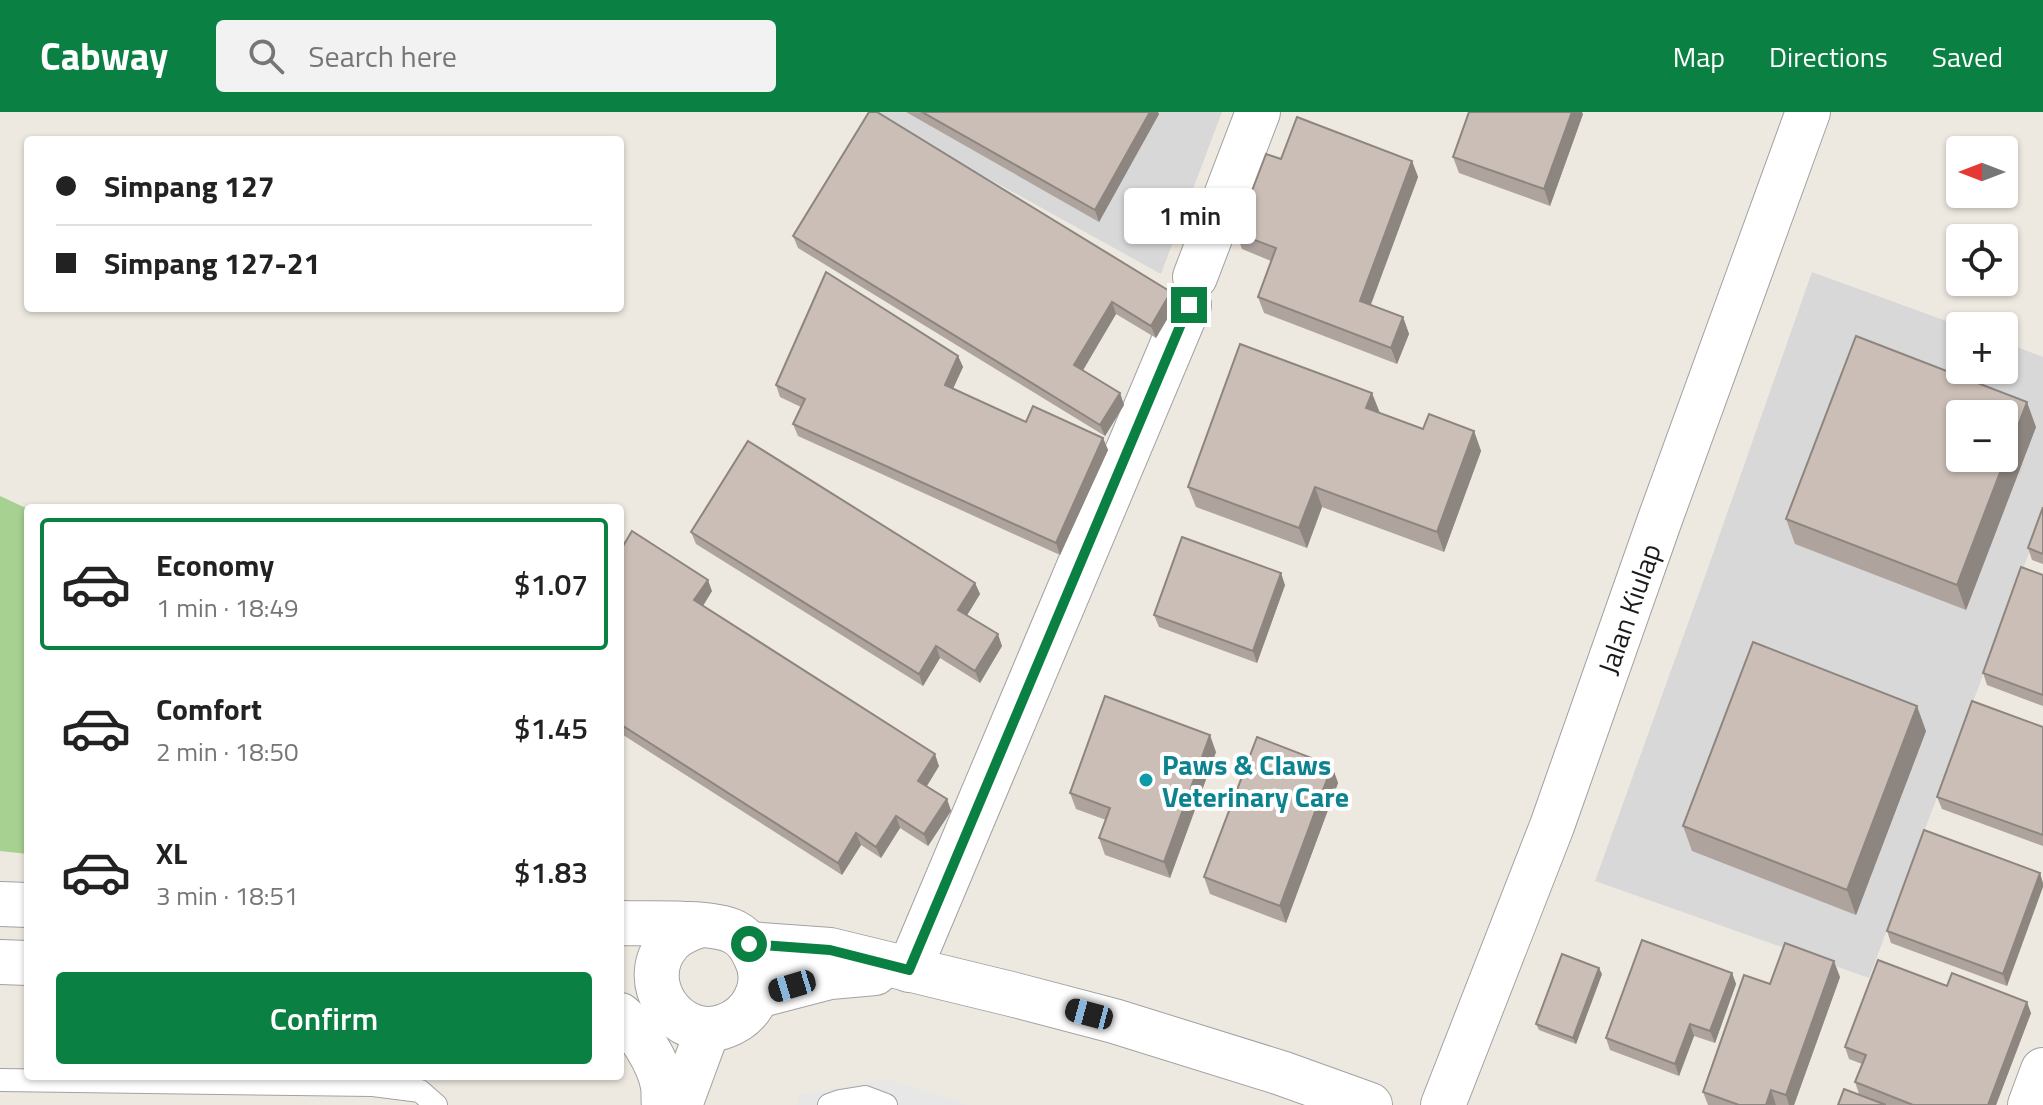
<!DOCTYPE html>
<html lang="en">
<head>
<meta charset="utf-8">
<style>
  body { margin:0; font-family:"Titillium Web",sans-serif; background:#f2f2f2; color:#222; height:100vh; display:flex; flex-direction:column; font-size:30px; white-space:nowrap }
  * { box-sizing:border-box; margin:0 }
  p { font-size:26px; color:#767676 }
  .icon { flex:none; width:44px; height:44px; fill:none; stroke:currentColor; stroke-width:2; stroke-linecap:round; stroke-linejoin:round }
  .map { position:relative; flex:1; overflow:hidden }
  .details { position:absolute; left:24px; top:392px; width:600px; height:576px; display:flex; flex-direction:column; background:#fff; border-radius:8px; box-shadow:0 2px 6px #0004 }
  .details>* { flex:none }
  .guide { position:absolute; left:24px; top:24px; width:600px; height:176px; border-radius:8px; box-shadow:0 2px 6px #0004; display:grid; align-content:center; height:176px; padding:0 32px; background:#fff }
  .needle { width:52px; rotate:270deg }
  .buttons { position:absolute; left:1946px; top:24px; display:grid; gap:16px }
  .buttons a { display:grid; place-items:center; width:72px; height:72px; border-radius:8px; background:#fff; box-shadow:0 2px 6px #0004; font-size:40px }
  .end { position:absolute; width:36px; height:36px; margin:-18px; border:10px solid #0b8043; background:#fff; box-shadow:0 0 0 4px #fff }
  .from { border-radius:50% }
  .bubble { position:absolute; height:56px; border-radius:8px; background:#fff; box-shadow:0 2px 6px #0004; font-size:26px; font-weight:600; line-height:56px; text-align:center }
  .car { position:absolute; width:24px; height:48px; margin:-24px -12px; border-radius:10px; box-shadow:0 0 6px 2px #0007; background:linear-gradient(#222 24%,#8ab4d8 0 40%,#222 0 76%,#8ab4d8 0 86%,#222 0) }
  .guide b { display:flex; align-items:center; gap:28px; height:76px; font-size:30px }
  .guide b+b { border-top:2px solid #e0e0e0 }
  .guide i { width:20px; height:20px; background:#222 }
  ul { padding:14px 0 0; list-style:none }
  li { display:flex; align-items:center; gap:24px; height:132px; margin:0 16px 12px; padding:0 16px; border:4px solid transparent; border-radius:8px }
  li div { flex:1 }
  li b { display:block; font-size:30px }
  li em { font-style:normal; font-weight:600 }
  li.active { border-color:#0b8043 }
  li>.icon { width:72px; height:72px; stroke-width:1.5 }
  .primary-button { display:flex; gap:16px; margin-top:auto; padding:16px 32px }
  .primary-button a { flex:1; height:92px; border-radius:8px; background:#0b8043; color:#fff; font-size:32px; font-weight:600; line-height:92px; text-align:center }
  header { display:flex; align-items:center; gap:48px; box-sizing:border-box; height:112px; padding:0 40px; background:#0b8043; color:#fff }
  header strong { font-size:38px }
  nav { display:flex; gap:44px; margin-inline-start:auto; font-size:28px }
  .search { width:560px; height:72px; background:#f2f2f2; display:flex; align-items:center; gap:20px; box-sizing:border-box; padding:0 28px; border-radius:8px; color:#767676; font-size:30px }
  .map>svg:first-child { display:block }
  .residential { fill:#d9d8d8; fill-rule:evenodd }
  .forest { fill:#a6d191 }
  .parking { fill:#e7e7e7 }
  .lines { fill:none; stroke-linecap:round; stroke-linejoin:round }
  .lane-casing { stroke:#a2a2a2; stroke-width:24 }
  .street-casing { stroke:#a2a2a2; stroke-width:46 }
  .lane { stroke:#fff; stroke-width:22 }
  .street { stroke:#fff; stroke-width:44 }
  .wall { fill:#aea39d }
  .shaded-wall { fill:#8d857f }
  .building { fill:#cabeb6; stroke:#8d857f; stroke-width:2; fill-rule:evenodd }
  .route { stroke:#0b8043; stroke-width:10 }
  .culture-dot { fill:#0f9aa8; stroke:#fff; stroke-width:3 }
  .labels { text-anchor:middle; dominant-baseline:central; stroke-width:8; stroke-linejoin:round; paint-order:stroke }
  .street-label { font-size:28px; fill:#1b1b1b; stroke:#fff }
  .culture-label { font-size:28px; font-weight:bold; fill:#0d838f; stroke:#fff; text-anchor:start }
</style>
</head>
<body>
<header>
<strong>Cabway</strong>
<div class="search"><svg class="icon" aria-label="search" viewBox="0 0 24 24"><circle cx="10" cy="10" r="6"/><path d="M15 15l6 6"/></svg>Search here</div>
<nav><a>Map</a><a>Directions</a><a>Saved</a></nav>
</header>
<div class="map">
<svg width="2043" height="993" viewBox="0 0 2043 993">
  <rect width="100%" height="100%" fill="#eee9e0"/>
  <g class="residential">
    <path d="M 868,0 L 1222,0 L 1161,162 Z"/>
    <path d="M 1812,160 L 1960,214 L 1960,258 L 2004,258 L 2004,230 L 2043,245 L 2043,404 L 1869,866 L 1595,769 L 1704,467 ZM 1960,302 L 2004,302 L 2004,346 L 1960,346 Z"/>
  </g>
  <path class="forest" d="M 0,384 L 28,397 L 28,742 L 0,739 Z"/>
  <path class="parking" d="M 886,967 L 968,993 L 796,993 L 800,983 Z"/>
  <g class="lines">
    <g class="lane-casing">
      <g id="lane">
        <path d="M 0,968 L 373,973 L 420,979 L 436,993"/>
        <path d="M 829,993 L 840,989 L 865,985 L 886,993"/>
      </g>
    </g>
    <g class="street-casing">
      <g id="street">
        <path d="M 1195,165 L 1258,0"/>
        <path d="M 0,792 L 28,793"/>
        <path d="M 620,811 C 646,812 716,808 736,821 C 745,826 751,835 755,844 C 762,857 762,873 756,886 C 750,899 739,909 725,914 C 677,931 635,870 669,831 C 677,821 689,817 701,813"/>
        <path d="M 749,832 L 830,838 L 1011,882 L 1114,909 L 1281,961 L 1370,993"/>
        <path d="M 0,850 L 28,851"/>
        <path d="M 909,858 L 1189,193"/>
        <path d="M 757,884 L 830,865 L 875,861"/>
        <path d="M 620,903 C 638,917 659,951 663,974 C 664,980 663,987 664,993"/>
        <path d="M 680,993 L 708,917"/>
        <path id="s1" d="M 1443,993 L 1552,714 L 1659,410 L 1808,0"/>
        <path d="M 2030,993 L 2043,958"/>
      </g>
    </g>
    <use href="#lane" class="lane"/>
    <use href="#street" class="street"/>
  </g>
  <g class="wall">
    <path d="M 906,0 L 1158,0 L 1159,2 L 1099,110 Z"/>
    <path d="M 1583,2 L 1550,94 L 1459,61 L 1453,45 Z"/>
    <path d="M 1281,47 L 1412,49 L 1418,65 L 1370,193 L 1403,205 L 1409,222 L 1397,252 L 1264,201 L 1258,185 L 1271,149 L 1242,137 L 1236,121 Z"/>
    <path d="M 793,124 L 1171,180 L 1176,192 L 1156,226 L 1116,202 L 1083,258 L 1120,281 L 1124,293 L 1105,324 L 798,136 Z"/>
    <path d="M 958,244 L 963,255 L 953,277 L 1026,310 L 1103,326 L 1108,338 L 1060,443 L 798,324 L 793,312 L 801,295 L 780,285 L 776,273 Z"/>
    <path d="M 1380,301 L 1423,317 L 1474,319 L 1481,339 L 1444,440 L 1322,395 L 1307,436 L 1196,395 L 1188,375 Z"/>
    <path d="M 2036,315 L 1966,498 L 1795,432 L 1786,407 Z"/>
    <path d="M 2043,395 L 2043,452 L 2032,448 L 2028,436 Z"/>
    <path d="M 691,420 L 975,471 L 980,482 L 967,503 L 1002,534 L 980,571 L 940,546 L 923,574 L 696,432 Z"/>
    <path d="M 620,439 L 712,479 L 703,494 L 939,654 L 927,674 L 947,687 L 951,699 L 928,734 L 900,716 L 881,746 L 861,733 L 842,763 L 620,621 Z"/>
    <path d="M 2043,463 L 2043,594 L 1987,573 L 1983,561 Z"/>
    <path d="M 1285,473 L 1257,551 L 1159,515 L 1154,503 Z"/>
    <path d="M 2043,615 L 2043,734 L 1942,697 L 1937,685 Z"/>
    <path d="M 1926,619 L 1856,803 L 1692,739 L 1683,714 Z"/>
    <path d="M 1216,640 L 1170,766 L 1105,743 L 1099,726 L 1106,708 L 1076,697 L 1070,681 Z"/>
    <path d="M 1332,654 L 1338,671 L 1286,811 L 1210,782 L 1204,765 Z"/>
    <path d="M 2040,761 L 2007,874 L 1891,831 L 1887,819 Z"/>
    <path d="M 1732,861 L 1736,872 L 1715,931 L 1694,924 L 1679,964 L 1610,938 L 1606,926 Z"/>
    <path d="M 1602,862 L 1576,932 L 1539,918 L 1536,912 Z"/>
    <path d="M 1840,865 L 1794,993 L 1708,993 L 1703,980 L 1770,872 Z"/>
    <path d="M 1947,874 L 2031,901 L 1996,993 L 1887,993 L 1859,982 L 1855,970 L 1862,952 L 1849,947 L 1845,935 Z"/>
  </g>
  <g class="shaded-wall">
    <path d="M 1150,0 L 1158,0 L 1159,2 L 1099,110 L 1095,98 Z"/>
    <path d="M 1572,0 L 1582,0 L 1583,2 L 1550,94 L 1544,77 Z"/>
    <path d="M 1412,49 L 1418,65 L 1366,206 L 1360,189 Z"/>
    <path d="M 1171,180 L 1176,192 L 1156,226 L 1151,214 Z"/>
    <path d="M 1112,190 L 1116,202 L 1079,265 L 1074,253 Z"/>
    <path d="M 1403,205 L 1409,222 L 1397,252 L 1391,236 Z"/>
    <path d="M 958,244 L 963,255 L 949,285 L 945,273 Z"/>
    <path d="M 1120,281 L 1124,293 L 1105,324 L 1100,313 Z"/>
    <path d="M 1372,281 L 1380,301 L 1366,296 Z"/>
    <path d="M 2027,290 L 2036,315 L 1966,498 L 1957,473 Z"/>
    <path d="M 1474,319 L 1481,339 L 1444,440 L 1437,420 Z"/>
    <path d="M 1103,326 L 1108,338 L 1060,443 L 1056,431 Z"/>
    <path d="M 1315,375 L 1322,395 L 1307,436 L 1299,416 Z"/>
    <path d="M 1281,461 L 1285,473 L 1257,551 L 1253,539 Z"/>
    <path d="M 708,468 L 712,479 L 699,500 L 694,488 Z"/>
    <path d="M 975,471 L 980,482 L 963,510 L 958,498 Z"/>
    <path d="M 998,522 L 1002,534 L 980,571 L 975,559 Z"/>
    <path d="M 936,534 L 940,546 L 923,574 L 919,562 Z"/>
    <path d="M 1917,594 L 1926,619 L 1856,803 L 1847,778 Z"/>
    <path d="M 1210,623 L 1216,640 L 1170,766 L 1164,750 Z"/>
    <path d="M 935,642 L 939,654 L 923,680 L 918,669 Z"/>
    <path d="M 1332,654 L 1338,671 L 1286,811 L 1280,794 Z"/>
    <path d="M 947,687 L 951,699 L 928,734 L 924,722 Z"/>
    <path d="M 896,704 L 900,716 L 881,746 L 876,735 Z"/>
    <path d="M 856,721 L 861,733 L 842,763 L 838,751 Z"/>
    <path d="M 2040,761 L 2043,771 L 2043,775 L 2007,874 L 2003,862 Z"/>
    <path d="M 1834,849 L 1840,865 L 1794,993 L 1789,993 L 1786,983 Z"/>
    <path d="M 1599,856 L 1602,862 L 1576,932 L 1573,926 Z"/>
    <path d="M 1732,861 L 1736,872 L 1715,931 L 1710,919 Z"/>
    <path d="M 2027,890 L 2031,901 L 1996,993 L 1988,993 Z"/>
    <path d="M 1690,912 L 1694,924 L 1679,964 L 1675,952 Z"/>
    <path d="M 1771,978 L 1776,993 L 1766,993 Z"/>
  </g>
  <g class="building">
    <path d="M 869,0 L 877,0 L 1171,180 L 1151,214 L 1112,190 L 1074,253 L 1120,281 L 1100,313 L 793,124 Z"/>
    <path d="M 922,0 L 1150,0 L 1095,98 Z"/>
    <path d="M 1469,0 L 1572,0 L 1544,77 L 1453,45 Z"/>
    <path d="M 1297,5 L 1412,49 L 1360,189 L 1403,205 L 1391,236 L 1258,185 L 1276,136 L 1236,121 L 1266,42 L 1281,47 Z"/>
    <path d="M 826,160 L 958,244 L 945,273 L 1026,310 L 1033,294 L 1103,326 L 1056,431 L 793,312 L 805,287 L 776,273 Z"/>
    <path d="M 1856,224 L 2027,290 L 1957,473 L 1786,407 ZM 1960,302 L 2004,302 L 2004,346 L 1960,346 Z"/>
    <path d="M 1240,232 L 1372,281 L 1366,296 L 1423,317 L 1429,302 L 1474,319 L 1437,420 L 1315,375 L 1299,416 L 1188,375 Z"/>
    <path d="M 748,329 L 975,471 L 958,498 L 998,522 L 975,559 L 936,534 L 919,562 L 691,420 Z"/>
    <path d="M 2043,395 L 2043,442 L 2028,436 Z"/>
    <path d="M 632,419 L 708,468 L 694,488 L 935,642 L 918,669 L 947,687 L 924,722 L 896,704 L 876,735 L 856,721 L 838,751 L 620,612 L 620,439 Z"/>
    <path d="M 1182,425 L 1281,461 L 1253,539 L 1154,503 Z"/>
    <path d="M 2021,455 L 2043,463 L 2043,583 L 1983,561 Z"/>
    <path d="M 1753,530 L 1917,594 L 1847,778 L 1683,714 Z"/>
    <path d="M 1105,584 L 1210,623 L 1164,750 L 1099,726 L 1110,696 L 1070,681 Z"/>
    <path d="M 1972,589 L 2043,615 L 2043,723 L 1937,685 Z"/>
    <path d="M 1257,625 L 1332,654 L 1280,794 L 1204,765 Z"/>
    <path d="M 1924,718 L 2040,761 L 2003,862 L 1887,819 Z"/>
    <path d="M 1642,828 L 1732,861 L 1710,919 L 1690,912 L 1675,952 L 1606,926 Z"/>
    <path d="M 1785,831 L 1834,849 L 1786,983 L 1771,978 L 1766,993 L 1739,993 L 1703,980 L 1744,863 L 1770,872 Z"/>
    <path d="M 1562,842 L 1599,856 L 1573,926 L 1536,912 Z"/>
    <path d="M 1878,848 L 1947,874 L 1952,861 L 2027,890 L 1988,993 L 1913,993 L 1855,970 L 1866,943 L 1845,935 Z"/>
    <path d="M 1844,977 L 1886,993 L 1838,993 Z"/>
  </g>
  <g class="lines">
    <path class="route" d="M 749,832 L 830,838 L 909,858 L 1189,193"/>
  </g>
  <circle class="culture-dot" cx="1146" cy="668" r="8"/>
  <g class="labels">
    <g class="street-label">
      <text stroke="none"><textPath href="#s1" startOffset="530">Jalan Kiulap</textPath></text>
    </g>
    <g class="culture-label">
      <text x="1162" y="652">Paws &amp; Claws<tspan x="1162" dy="32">Veterinary Care</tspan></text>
    </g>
  </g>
</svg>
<div class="buttons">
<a><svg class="needle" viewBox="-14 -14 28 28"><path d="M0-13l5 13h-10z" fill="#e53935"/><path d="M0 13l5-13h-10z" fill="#767676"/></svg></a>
<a><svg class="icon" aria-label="locate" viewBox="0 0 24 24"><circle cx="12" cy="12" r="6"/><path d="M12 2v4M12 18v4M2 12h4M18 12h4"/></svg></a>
<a>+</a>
<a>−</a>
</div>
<i class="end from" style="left:749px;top:832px"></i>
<i class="end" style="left:1189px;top:193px"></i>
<div class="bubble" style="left:1124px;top:76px;width:132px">1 min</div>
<i class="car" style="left:792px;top:874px;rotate:253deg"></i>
<i class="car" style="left:1089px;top:902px;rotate:285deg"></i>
<div class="guide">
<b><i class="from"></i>Simpang 127</b>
<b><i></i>Simpang 127-21</b>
</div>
<section class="details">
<ul>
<li class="active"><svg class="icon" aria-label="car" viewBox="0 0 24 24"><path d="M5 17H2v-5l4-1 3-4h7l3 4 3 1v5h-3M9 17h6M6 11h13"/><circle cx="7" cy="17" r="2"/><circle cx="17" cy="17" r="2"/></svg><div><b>Economy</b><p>1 min · 18:49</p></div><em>$1.07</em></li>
<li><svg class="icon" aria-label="car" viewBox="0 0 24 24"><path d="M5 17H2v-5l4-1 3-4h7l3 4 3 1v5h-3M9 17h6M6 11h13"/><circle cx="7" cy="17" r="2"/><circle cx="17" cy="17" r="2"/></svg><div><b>Comfort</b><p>2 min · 18:50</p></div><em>$1.45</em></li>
<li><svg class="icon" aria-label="car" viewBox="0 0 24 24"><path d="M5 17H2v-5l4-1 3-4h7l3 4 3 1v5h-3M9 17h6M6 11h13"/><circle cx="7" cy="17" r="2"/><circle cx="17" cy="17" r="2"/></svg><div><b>XL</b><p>3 min · 18:51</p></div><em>$1.83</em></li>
</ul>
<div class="primary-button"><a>Confirm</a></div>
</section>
</div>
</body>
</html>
